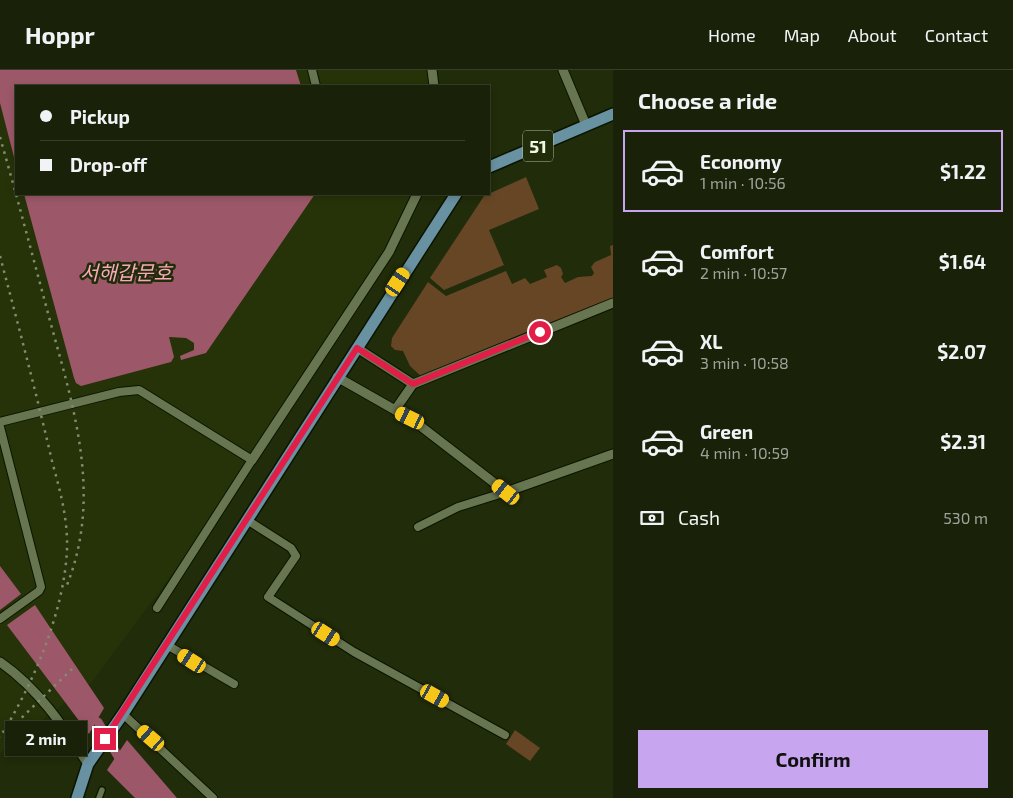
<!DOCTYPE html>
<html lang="en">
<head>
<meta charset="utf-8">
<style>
  body { margin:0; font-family:"Exo 2","Noto Sans KR",sans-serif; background:#222912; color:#f1f3f6; height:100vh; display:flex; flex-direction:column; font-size:19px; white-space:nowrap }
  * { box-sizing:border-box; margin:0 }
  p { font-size:16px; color:#9fa39c }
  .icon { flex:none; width:28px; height:28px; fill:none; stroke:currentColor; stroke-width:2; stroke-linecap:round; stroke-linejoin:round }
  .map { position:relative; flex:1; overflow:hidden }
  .sheet { display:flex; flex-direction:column; background:#192108; width:400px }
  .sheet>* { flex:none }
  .top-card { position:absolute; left:15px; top:15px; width:475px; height:110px; border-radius:0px; box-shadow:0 2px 8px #0003,0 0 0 1px #373e29; display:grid; align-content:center; height:110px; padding:0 25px; background:#192108 }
  .end { position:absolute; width:22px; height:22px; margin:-11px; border:6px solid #e11d48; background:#fff; box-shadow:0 0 0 2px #fff }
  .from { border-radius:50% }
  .bubble { position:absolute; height:35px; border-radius:0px; background:#192108; box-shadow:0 2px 8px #0003,0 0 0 1px #373e29; font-size:16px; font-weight:700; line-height:35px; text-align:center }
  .car { position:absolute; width:15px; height:30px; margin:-15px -8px; border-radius:6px; box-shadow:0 0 4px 1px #0007; background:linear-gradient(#f5c518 24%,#345 0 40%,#f5c518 0 76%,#345 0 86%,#f5c518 0) }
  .top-card b { display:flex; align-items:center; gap:18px; height:48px; font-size:19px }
  .top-card b+b { border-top:1px solid #373e29 }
  .top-card i { width:12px; height:12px; background:#f1f3f6 }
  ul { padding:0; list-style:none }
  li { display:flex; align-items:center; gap:15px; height:82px; margin:0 10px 8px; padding:0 15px; border:2px solid transparent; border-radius:0px }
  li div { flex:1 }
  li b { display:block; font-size:19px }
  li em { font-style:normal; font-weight:700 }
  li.current { border-color:#c7a6ef }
  li>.icon { width:45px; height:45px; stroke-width:1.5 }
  h2 { padding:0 25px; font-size:22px; line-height:60px }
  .pay { display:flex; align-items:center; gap:12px; height:55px; padding:0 25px; font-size:19px }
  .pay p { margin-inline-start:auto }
  .primary-button { display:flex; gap:10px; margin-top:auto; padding:10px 25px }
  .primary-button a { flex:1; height:58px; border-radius:0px; background:#c7a6ef; color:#111; font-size:20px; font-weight:700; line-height:58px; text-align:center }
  header { display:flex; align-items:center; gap:30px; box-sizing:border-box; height:70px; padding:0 25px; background:#192108; border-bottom:1px solid #373e29 }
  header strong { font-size:24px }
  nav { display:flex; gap:28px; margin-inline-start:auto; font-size:18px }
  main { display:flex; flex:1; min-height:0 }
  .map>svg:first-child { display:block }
  .built { fill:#263309 }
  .green { fill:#664625 }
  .water { fill:#9c5868 }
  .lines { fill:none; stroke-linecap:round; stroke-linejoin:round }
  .canal { stroke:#9c5868; stroke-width:9 }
  .pedestrian-casing { stroke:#0b1400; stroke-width:8 }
  .minor-casing { stroke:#0b1400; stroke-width:10 }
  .tertiary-casing { stroke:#0b1400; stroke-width:11 }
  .primary-casing { stroke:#0b1400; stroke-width:14 }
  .pedestrian { stroke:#687551; stroke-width:5.5 }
  .minor { stroke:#687551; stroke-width:8 }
  .tertiary { stroke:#687551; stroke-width:9 }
  .primary { stroke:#6891a1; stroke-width:11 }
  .rail { stroke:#828c71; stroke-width:2.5; stroke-dasharray:2.5 5; stroke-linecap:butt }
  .route { stroke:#e11d48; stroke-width:6 }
  .labels { text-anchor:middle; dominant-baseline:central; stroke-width:5; stroke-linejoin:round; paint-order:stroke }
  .shield { fill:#212c0a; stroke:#b2bba3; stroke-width:1 }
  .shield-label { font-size:18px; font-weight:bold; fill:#f0f8e4 }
  .water-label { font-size:20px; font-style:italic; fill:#f9a8ba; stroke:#212c0a }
</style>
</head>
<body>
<header>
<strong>Hoppr</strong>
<nav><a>Home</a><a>Map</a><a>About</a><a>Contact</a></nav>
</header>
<main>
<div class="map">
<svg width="613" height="728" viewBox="0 0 613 728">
  <rect width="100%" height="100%" fill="#212c0a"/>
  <g class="built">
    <path d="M 296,0 L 431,0 L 433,16 L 301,16 Z"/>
    <path d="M 0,33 L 16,95 L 16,124 L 24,124 L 74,308 L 81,316 L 171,292 L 169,267 L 186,268 L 194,273 L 194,280 L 183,290 L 206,283 L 315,124 L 421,124 L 418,133 L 261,385 L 91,613 L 0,683 Z"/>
  </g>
  <g class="green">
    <path d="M 526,107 L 539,139 L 489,160 L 504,195 L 444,220 L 430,208 L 484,126 Z"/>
    <path d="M 613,175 L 613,230 L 423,308 L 410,296 L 403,281 L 395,280 L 391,276 L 392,268 L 428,212 L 446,226 L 506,201 L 512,214 L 525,208 L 530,214 L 547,207 L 544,200 L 557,195 L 561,198 L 563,204 L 561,207 L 565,213 L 578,207 L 592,206 L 594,203 L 591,197 L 595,192 L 611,185 L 610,176 Z"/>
    <path d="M 515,660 L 540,678 L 530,691 L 506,674 Z"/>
  </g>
  <g class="water">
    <path d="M 0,0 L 296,0 L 301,16 L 16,16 L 16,95 L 0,33 Z"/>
    <path d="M 24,124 L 315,124 L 206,283 L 181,290 L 180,286 L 194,280 L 194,273 L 186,268 L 169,267 L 174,287 L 171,292 L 81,316 L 76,313 L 74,308 Z"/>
    <path d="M 0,496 L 21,524 L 0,540 Z"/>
    <path d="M 35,535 L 104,638 L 89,664 L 7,555 Z"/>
    <path d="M 127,670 L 177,728 L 135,728 L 107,700 Z"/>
  </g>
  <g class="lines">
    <path class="canal" d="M 98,652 L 123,695"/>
    <g class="pedestrian-casing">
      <path id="pedestrian" d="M 99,728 L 102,720"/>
    </g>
    <g class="minor-casing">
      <g id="minor">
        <path d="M 312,0 L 316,16"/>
        <path d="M 0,352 L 119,322 L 139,320 L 252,390 L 157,538"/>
        <path d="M 0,357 L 41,517 L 39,521 L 0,549"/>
        <path d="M 247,450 L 291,478 L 296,486 L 268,527 L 354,582 L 505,665"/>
        <path d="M 418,457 L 458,437 L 506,422"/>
        <path d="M 167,575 L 234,614"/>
        <path d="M 123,644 L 213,728"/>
      </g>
    </g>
    <g class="tertiary-casing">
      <g id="tertiary">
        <path d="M 432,0 L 434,16"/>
        <path d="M 563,0 L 586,55"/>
        <path d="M 337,307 L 395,340 L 413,314 L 357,278"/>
        <path d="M 413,314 L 613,233"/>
        <path d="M 395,340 L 410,348 L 506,422 L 613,384"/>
        <path d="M 252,390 L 389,182 L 417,124"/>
        <path d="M 0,592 C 38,618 63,656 88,694"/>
      </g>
    </g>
    <g class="primary-casing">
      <g id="primary">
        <path d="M 489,97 L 613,44"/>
        <path d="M 77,728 L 88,694 L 123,644 L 456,124"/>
      </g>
    </g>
    <use href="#pedestrian" class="pedestrian"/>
    <use href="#minor" class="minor"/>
    <use href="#tertiary" class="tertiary"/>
    <use href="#primary" class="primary"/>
    <g class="rail">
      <path d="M 0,67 C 17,127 33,187 49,247 C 73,336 103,424 67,515"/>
      <path d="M 0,186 C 18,254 36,322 52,391 C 60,421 68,448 67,480 C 64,542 33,615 0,667"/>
      <path d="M 11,658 L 74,597"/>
    </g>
  </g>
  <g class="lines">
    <path class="route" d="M 105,669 L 357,278 L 413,314 L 540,262"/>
  </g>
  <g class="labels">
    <rect class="shield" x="523" y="60.5" width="30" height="31" rx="4"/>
    <g class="shield-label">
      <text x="538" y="76">51</text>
    </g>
    <g class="water-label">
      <text x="126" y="202">서해갑문호</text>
    </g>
  </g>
</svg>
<i class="end from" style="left:540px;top:262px"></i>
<i class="end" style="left:105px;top:669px"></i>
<div class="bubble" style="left:5px;top:651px;width:82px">2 min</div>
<i class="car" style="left:398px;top:212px;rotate:33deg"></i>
<i class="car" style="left:410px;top:348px;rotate:296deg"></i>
<i class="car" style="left:506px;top:422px;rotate:308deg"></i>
<i class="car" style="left:326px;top:564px;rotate:123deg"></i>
<i class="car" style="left:192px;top:591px;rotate:302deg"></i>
<i class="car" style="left:435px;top:626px;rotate:119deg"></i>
<i class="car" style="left:151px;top:668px;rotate:311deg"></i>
<div class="top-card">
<b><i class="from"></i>Pickup</b>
<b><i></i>Drop-off</b>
</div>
</div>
<section class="sheet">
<h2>Choose a ride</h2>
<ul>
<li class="current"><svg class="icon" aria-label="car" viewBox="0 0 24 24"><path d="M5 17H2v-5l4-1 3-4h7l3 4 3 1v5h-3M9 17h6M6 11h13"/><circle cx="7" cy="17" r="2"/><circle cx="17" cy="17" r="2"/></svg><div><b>Economy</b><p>1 min · 10:56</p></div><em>$1.22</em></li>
<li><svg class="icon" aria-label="car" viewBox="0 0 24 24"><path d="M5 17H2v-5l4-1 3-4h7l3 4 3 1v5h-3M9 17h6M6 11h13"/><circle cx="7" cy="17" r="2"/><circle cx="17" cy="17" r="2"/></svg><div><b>Comfort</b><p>2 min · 10:57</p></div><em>$1.64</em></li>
<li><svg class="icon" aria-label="car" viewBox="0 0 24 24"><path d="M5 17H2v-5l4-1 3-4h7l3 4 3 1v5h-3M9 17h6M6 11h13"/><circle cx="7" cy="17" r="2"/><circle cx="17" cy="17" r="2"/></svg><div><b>XL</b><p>3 min · 10:58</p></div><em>$2.07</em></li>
<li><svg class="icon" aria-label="car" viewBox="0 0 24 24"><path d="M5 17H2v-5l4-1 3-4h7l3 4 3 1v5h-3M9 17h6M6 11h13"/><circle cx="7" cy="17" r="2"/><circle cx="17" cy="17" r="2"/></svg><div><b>Green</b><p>4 min · 10:59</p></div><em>$2.31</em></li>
</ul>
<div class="pay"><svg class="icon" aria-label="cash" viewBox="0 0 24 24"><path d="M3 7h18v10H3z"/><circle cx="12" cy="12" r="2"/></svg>Cash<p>530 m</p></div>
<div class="primary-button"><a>Confirm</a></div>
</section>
</main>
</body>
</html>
